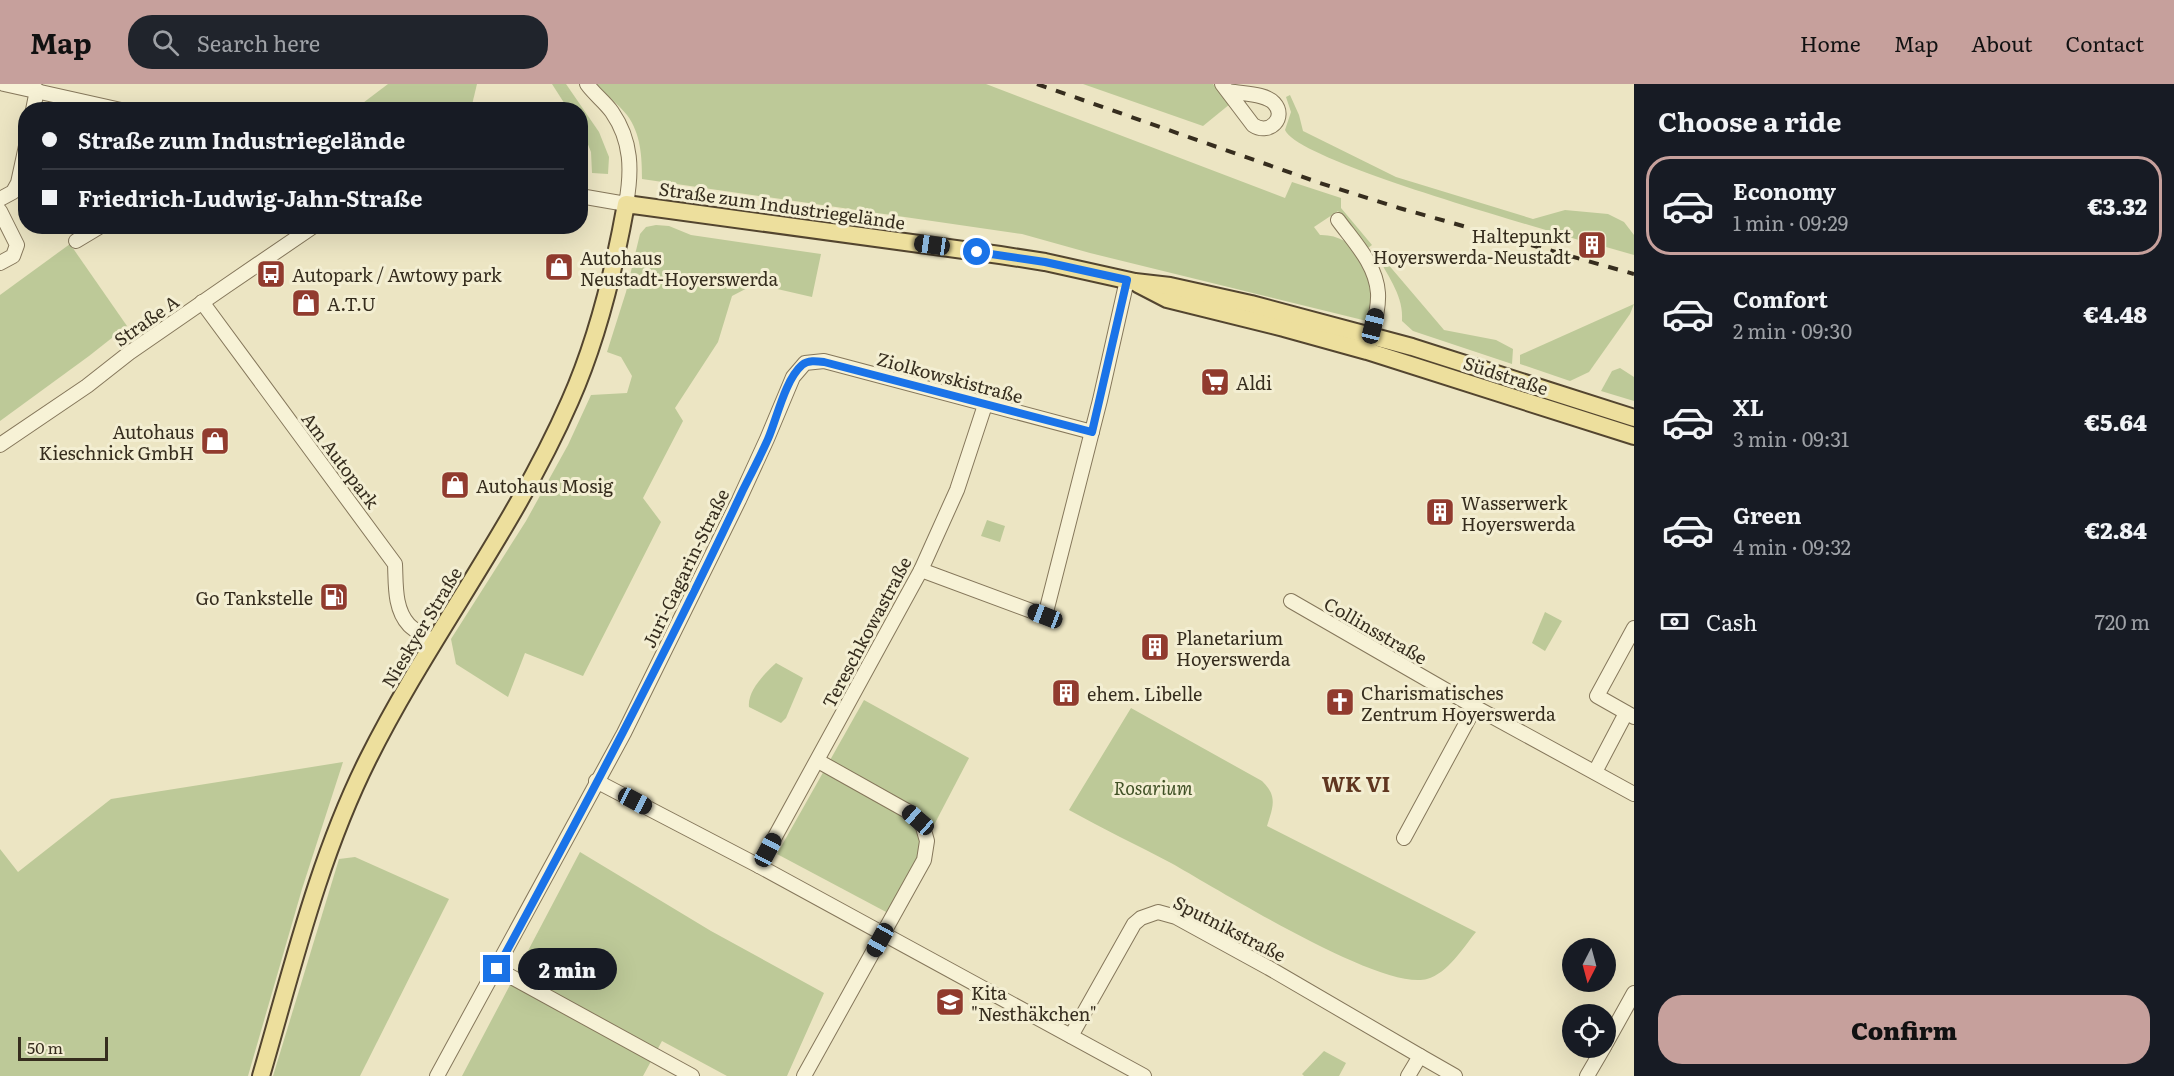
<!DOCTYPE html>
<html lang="en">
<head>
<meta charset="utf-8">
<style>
  body { margin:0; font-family:Literata,serif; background:#20242c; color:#f1f3f6; height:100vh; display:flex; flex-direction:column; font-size:22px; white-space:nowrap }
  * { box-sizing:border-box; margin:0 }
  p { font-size:20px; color:#9ea1a6 }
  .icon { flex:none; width:33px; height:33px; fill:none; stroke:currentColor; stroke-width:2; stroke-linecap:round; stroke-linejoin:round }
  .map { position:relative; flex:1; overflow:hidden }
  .panel { display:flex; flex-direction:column; background:#171b24; width:540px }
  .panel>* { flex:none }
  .hud { position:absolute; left:18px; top:18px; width:570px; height:132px; border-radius:24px; box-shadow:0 6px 24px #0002; display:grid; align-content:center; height:132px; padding:0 24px; background:#171b24 }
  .needle { width:39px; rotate:186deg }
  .controls { position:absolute; left:1562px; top:854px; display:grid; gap:12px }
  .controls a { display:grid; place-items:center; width:54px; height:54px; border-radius:50%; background:#171b24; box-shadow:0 6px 24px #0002; font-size:30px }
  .scale { position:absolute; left:18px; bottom:15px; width:90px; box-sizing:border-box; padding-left:6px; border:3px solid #362d1e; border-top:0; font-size:16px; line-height:21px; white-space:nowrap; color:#362d1e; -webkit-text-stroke:4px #f3eed2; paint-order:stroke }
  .end { position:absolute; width:27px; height:27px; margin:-14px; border:8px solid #1a73e8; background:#fff; box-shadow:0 0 0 3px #fff }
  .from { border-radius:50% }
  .bubble { position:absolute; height:42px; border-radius:21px; background:#171b24; box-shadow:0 6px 24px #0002; font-size:20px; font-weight:800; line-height:42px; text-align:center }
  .car { position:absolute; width:18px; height:36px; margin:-18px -9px; border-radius:8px; box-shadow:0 0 4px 2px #0007; background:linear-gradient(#222 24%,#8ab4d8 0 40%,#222 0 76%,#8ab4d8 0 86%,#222 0) }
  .hud b { display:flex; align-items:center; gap:21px; height:57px; font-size:22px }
  .hud b+b { border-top:2px solid #363941 }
  .hud i { width:15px; height:15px; background:#f1f3f6 }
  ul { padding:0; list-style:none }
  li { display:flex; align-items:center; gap:18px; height:99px; margin:0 12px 9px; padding:0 12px; border:3px solid transparent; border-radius:24px }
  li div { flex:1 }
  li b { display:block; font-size:22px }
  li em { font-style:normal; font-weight:800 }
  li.selected { border-color:#c6a09c }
  li>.icon { width:54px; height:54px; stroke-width:1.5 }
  h2 { padding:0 24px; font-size:27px; line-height:72px }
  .pay { display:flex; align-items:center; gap:15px; height:66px; padding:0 24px; font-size:22px }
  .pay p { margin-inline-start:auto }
  .action { display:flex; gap:12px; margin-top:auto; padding:12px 24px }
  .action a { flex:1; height:69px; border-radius:24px; background:#c6a09c; color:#111; font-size:24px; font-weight:800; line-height:69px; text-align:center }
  header { display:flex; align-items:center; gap:36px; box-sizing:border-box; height:84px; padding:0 30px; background:#c6a09c; color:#111 }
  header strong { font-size:28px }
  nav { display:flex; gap:33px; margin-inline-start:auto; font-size:21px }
  .search { width:420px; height:54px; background:#20242c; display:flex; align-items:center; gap:15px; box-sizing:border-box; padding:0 21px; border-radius:24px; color:#9ea1a6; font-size:22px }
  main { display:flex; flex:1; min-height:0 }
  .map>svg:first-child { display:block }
  .green { fill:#bdc998 }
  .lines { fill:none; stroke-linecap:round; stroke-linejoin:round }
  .minor-casing { stroke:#85775b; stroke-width:16 }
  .major-casing { stroke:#53452f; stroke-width:20 }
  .minor { stroke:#f7f2d6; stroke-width:14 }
  .major { stroke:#eddf9d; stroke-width:16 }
  .rail { stroke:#362d1e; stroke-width:4; stroke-dasharray:10 10; stroke-linecap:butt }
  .route { stroke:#1a73e8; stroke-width:8 }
  .labels { text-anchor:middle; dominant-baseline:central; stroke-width:6; stroke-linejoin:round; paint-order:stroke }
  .street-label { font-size:18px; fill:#362d1e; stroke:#f3eed2 }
  .poi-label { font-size:18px; fill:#362d1e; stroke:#f3eed2; text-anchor:start }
  .park-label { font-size:18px; font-style:italic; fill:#405126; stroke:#f3eed2 }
  .quarter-label { font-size:21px; font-weight:bold; fill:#603620; stroke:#f3eed2 }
</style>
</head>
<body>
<header>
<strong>Map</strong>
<div class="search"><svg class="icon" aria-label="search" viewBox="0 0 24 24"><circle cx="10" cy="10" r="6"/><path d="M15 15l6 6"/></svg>Search here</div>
<nav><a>Home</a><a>Map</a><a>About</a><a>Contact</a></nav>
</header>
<main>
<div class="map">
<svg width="1634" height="992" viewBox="0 0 1634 992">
  <rect width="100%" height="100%" fill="#ece5c3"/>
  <g class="green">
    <path d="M 388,0 L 477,0 L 471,25 L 355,25 Z"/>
    <path d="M 552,0 L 566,0 L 599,48 L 609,73 L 608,90 L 592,89 L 591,68 L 581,43 L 580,26 L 568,25 Z"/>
    <path d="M 597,0 L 986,0 L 1285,114 L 1292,98 L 1341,114 L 1341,124 L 1372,161 L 1368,164 L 1338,127 L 1314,143 L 1320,151 C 1355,150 1372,184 1374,214 C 1374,222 1372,231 1371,238 L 1090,169 L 1022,150 L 642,95 C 642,73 641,50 627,31 C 618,20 606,11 597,0 Z"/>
    <path d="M 1083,0 L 1213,0 L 1230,20 L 1203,42 Z"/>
    <path d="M 1290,11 L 1299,31 L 1303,47 L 1396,93 L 1533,135 L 1565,126 L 1608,130 L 1624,138 L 1634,151 L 1634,171 L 1606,163 L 1606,158 L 1581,150 L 1579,156 C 1535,142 1298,77 1285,46 L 1291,28 L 1286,13 Z"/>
    <path d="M 656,141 L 669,142 L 691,151 L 821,170 L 812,213 L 755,200 L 732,212 L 718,258 L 675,324 L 683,337 L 643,414 L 661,438 L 583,592 L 525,569 L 508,613 L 456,580 L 451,555 L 526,437 L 568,361 L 591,311 L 627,309 L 632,292 L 621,273 L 607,268 L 626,208 L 640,150 L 646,143 Z"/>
    <path d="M 70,160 L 127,242 L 89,272 L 0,337 L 0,211 Z"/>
    <path d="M 1381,172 L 1444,246 L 1496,256 L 1513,265 L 1512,280 L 1413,247 L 1402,237 C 1404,213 1389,194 1378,173 Z"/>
    <path d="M 1634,220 L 1630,230 L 1589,288 L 1570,297 L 1520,280 L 1520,271 Z"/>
    <path d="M 1620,284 L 1634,293 L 1634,317 L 1601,307 L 1612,287 Z"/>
    <path d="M 987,436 L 1005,442 L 1000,458 L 981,452 Z"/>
    <path d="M 1545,528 L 1562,537 L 1545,567 L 1532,559 Z"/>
    <path d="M 776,579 L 803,594 L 786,634 L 781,639 L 749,623 C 747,607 765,589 776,579 Z"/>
    <path d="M 864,616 L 969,674 L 888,829 L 777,770 Z"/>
    <path d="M 1131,624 L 1262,697 C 1278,712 1273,723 1267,742 L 1476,848 C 1463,864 1448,889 1427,895 C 1382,908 1216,804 1171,779 C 1137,761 1103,745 1069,726 Z"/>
    <path d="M 343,678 L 302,805 L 248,992 L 0,992 L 0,765 L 18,788 L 111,715 Z"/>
    <path d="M 580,768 L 711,847 L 824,909 L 787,992 L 727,992 L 662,957 L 643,992 L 462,992 Z"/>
    <path d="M 355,773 L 449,815 L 360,992 L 273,992 L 339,775 Z"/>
    <path d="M 1324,967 L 1346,979 L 1339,992 L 1304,992 L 1302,990 Z"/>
  </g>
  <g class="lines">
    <g class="minor-casing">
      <g id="minor">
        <path d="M 4,0 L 121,26"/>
        <path d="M 1222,0 L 1253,41 C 1270,52 1287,33 1274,19 C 1265,9 1242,10 1229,7"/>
        <path d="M 33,26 L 37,6"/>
        <path d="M 580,112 L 626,120 C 632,87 632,57 612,28 C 605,18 594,10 587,0"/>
        <path d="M 0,115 L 13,108 L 18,99 L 26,62"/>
        <path d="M 0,127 L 17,161 L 13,172 L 0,179"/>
        <path d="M 1338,136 C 1354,158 1376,180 1378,209 C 1379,226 1373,243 1369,260"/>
        <path d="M 76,157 L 101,142"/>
        <path d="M 202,218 L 395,480 C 396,500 394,525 409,541 C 416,548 426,552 433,558"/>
        <path d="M 0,361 L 87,302 L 129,269 L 226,202 L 314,142"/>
        <path d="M 921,486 L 1045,532 L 1100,316 L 1127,196"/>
        <path d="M 1291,517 L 1475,623 L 1634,710"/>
        <path d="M 1634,544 L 1597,612 L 1634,633"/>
        <path d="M 1595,688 L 1626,629"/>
        <path d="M 596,697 L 759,782 L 1144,992"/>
        <path d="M 1404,754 L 1475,623"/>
        <path d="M 759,782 L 921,486 L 957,406 L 985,321"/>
        <path d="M 497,885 L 692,992"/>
        <path d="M 1071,952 L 1134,840 L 1141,834 L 1158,828 L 1176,833 L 1269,884 L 1420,972"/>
        <path d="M 1605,961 L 1634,909"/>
        <path d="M 437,992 L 624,649 L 739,416 L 767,355 L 793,293 L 805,279 L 824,277 L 1092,348"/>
        <path d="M 804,992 L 924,776 L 927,757 L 923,743 L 918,736 L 909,728 L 818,677"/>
        <path d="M 1408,992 L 1420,972 L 1455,992"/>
        <path d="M 1587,992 L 1604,963"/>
      </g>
    </g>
    <g class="major-casing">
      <g id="major">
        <path d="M 1138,200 L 1167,215 L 1284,244 L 1367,267 L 1634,352"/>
        <path d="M 261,992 C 292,886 318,775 368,675 C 429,553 515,443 570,317 C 598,254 614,187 626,120 L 1000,171 L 1045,178 L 1135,198 L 1170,202 L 1251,220 L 1412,263 L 1634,334"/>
      </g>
    </g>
    <use href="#minor" class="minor"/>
    <use href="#major" class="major"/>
    <path class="rail" d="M 1037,0 L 1320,99 L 1399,124 L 1634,190"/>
  </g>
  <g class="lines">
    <path class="route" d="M 497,885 C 582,728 666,570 742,408 C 751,390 760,373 768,355 C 777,334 785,296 802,281 C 808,276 816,277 824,278 L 1092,348 L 1127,196 L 1045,178 L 977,168"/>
  </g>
  <defs>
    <g id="building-square" transform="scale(1.5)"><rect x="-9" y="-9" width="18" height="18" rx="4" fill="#913b2e" stroke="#f3eed2"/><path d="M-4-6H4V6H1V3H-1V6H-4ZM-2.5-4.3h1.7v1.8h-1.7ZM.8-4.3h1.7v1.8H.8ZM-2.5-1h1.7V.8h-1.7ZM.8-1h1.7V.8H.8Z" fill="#fff"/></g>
    <g id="shop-square" transform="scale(1.5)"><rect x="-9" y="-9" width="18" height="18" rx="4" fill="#913b2e" stroke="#f3eed2"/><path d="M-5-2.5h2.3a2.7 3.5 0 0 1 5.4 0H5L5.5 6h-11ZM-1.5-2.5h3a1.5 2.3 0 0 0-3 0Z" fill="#fff"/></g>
    <g id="bus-square" transform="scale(1.5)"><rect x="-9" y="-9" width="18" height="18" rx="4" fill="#913b2e" stroke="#f3eed2"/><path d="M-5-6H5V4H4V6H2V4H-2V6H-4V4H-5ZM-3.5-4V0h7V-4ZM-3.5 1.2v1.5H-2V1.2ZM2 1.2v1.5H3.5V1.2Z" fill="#fff"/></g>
    <g id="supermarket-square" transform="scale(1.5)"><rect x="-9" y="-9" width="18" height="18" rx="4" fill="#913b2e" stroke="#f3eed2"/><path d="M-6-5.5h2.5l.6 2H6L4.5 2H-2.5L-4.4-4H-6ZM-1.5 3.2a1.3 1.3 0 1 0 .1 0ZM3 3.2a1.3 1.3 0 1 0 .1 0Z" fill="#fff"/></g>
    <g id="fuel-square" transform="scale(1.5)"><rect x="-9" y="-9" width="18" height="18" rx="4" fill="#913b2e" stroke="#f3eed2"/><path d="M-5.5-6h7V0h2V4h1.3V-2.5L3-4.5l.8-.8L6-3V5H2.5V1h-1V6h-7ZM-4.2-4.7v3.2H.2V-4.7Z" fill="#fff"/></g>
    <g id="church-square" transform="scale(1.5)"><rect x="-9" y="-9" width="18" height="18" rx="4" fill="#913b2e" stroke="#f3eed2"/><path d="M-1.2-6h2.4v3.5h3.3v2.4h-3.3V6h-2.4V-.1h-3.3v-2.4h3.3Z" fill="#fff"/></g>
    <g id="school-square" transform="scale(1.5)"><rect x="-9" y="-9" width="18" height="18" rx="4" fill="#913b2e" stroke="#f3eed2"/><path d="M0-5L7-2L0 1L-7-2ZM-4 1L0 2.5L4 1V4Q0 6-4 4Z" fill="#fff"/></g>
  </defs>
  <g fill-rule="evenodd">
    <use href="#building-square" x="1592" y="161"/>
    <use href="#shop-square" x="559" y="183"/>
    <use href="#bus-square" x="271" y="190"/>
    <use href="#shop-square" x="306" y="219"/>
    <use href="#supermarket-square" x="1215" y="298"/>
    <use href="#shop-square" x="215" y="357"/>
    <use href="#shop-square" x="455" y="401"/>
    <use href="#building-square" x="1440" y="428"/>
    <use href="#fuel-square" x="334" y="513"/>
    <use href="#building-square" x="1155" y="563"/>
    <use href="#building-square" x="1066" y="609"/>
    <use href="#church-square" x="1340" y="618"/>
    <use href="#school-square" x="950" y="918"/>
  </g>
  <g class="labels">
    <g class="street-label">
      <text transform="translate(782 121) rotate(8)">Straße zum Industriegelände</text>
      <text transform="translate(146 236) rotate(-35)">Straße A</text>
      <text transform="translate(1506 291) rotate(18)">Südstraße</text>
      <text transform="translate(950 293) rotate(15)">Ziolkowskistraße</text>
      <text transform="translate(341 376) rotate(53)">Am Autopark</text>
      <text transform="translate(685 484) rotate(-64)">Juri-Gagarin-Straße</text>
      <text transform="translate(421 543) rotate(-59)">Nieskyer Straße</text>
      <text transform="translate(1376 546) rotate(30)">Collinsstraße</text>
      <text transform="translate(866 548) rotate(-62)">Tereschkowastraße</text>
      <text transform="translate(1230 844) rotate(27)">Sputnikstraße</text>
    </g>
    <g class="poi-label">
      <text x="1571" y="151" text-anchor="end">Haltepunkt<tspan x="1571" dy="21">Hoyerswerda-Neustadt</tspan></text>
      <text x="580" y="173">Autohaus<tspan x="580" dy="21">Neustadt-Hoyerswerda</tspan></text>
      <text x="292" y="190">Autopark / Awtowy park</text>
      <text x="327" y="219">A.T.U</text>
      <text x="1236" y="298">Aldi</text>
      <text x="194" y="347" text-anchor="end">Autohaus<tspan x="194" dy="21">Kieschnick GmbH</tspan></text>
      <text x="476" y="401">Autohaus Mosig</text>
      <text x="1461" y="418">Wasserwerk<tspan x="1461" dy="21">Hoyerswerda</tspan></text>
      <text x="313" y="513" text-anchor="end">Go Tankstelle</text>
      <text x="1176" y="553">Planetarium<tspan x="1176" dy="21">Hoyerswerda</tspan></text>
      <text x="1361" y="608">Charismatisches<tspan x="1361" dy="21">Zentrum Hoyerswerda</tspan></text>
      <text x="1087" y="609">ehem. Libelle</text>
      <text x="971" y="908">Kita<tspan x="971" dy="21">"Nesthäkchen"</tspan></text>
    </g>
    <g class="park-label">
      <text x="1153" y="703">Rosarium</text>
    </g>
    <g class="quarter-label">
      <text x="1356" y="698">WK VI</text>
    </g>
  </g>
</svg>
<div class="controls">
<a><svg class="needle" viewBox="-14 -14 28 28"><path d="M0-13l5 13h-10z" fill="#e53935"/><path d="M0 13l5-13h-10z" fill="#9ea1a6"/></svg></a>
<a><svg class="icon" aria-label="locate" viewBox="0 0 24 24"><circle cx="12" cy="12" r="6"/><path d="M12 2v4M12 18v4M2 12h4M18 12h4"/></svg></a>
</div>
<div class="scale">50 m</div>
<i class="end from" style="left:977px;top:168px"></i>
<i class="end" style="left:497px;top:885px"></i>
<div class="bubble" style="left:518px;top:864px;width:99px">2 min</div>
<i class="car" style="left:932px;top:161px;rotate:278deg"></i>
<i class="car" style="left:1373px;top:242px;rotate:14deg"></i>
<i class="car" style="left:1045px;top:532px;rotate:291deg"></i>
<i class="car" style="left:635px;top:717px;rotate:118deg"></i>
<i class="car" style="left:918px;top:736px;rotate:311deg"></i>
<i class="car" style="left:768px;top:766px;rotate:28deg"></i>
<i class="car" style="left:880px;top:856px;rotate:209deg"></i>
<div class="hud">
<b><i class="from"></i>Straße zum Industriegelände</b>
<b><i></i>Friedrich-Ludwig-Jahn-Straße</b>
</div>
</div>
<section class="panel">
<h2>Choose a ride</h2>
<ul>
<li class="selected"><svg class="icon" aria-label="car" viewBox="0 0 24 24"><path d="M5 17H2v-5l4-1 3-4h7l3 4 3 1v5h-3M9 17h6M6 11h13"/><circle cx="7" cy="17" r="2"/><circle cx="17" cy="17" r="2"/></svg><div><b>Economy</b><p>1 min · 09:29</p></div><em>€3.32</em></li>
<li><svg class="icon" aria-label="car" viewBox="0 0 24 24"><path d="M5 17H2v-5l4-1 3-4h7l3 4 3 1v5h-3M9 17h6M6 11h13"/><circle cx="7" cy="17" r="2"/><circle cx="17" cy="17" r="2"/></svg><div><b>Comfort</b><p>2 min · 09:30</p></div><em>€4.48</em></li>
<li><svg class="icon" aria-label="car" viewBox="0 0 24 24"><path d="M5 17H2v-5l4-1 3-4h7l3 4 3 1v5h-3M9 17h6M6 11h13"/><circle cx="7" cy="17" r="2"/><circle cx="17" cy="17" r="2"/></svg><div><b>XL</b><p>3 min · 09:31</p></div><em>€5.64</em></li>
<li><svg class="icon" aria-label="car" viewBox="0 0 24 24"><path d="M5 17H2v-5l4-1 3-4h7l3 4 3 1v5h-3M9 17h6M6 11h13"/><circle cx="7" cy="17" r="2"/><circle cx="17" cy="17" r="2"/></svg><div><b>Green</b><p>4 min · 09:32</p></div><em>€2.84</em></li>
</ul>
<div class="pay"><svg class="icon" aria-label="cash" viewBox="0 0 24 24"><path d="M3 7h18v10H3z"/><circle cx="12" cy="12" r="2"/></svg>Cash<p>720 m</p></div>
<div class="action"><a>Confirm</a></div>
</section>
</main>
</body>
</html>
